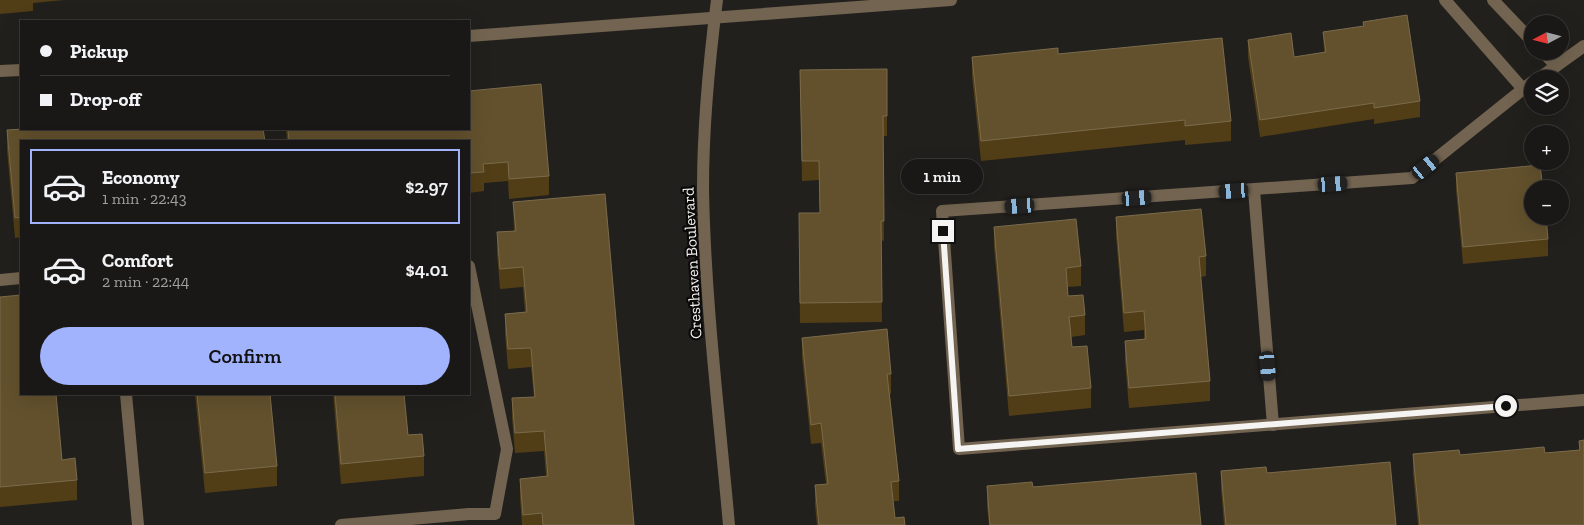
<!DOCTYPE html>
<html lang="en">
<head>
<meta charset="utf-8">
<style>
  body { margin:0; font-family:"Zilla Slab",serif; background:#272523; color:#f1f3f6; height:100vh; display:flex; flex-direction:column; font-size:19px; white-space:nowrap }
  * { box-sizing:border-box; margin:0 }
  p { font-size:16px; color:#9fa0a1 }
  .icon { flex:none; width:28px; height:28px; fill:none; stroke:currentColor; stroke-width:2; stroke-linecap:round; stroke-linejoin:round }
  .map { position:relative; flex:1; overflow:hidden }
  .drawer { position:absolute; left:20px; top:140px; width:450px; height:255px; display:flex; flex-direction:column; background:#1a1816; border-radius:0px; box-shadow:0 5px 20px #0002,0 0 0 1px #383735 }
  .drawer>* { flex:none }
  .top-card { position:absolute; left:20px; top:20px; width:450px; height:110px; border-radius:0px; box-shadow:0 5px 20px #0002,0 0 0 1px #383735; display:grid; align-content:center; height:110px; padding:0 20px; background:#1a1816 }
  .needle { width:32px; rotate:263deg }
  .controls { position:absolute; left:1524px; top:15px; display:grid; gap:10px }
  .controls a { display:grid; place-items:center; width:45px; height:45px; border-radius:50%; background:#1a1816; box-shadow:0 5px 20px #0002,0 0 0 1px #383735; font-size:25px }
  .end { position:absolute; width:22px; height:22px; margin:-11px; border:6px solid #f5f4f2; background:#111; box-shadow:0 0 0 2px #111 }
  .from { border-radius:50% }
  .bubble { position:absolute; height:35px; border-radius:18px; background:#1a1816; box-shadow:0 5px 20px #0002,0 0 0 1px #383735; font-size:16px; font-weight:600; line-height:35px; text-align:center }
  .car { position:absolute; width:15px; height:30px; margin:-15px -8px; border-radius:6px; box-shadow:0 0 4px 1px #0007; background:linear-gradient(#222 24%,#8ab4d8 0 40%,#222 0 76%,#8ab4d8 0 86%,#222 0) }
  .top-card b { display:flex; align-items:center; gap:18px; height:48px; font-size:19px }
  .top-card b+b { border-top:1px solid #383735 }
  .top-card i { width:12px; height:12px; background:#f1f3f6 }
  ul { padding:9px 0 0; list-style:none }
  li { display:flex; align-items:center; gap:15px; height:75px; margin:0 10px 8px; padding:0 10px; border:2px solid transparent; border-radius:0px }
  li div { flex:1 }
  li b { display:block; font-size:19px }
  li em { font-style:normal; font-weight:600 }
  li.on { border-color:#a1b3fd }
  li>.icon { width:45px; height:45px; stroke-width:1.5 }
  .primary-button { display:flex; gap:10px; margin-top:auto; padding:10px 20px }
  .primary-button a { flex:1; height:58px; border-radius:30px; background:#a1b3fd; color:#111; font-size:20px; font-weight:600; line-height:58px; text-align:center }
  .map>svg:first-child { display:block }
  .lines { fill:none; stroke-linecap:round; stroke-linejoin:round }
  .minor { stroke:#726450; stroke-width:12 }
  .wall { fill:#513e16 }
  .building { fill:#63512d; stroke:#7a6b4c }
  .route { stroke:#f5f4f2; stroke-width:6 }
  .labels { text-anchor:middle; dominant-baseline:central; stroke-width:4.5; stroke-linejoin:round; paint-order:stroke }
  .street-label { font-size:16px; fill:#f5f4f2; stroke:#0b0a09 }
</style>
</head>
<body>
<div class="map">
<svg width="1584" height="525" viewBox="0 0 1584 525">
  <rect width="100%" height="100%" fill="#22201d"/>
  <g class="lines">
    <g class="minor">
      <path d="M 717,0 C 709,62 703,126 703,189 C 705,301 719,413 729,525"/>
      <path d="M 1445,0 L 1523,89"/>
      <path d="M 1493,0 L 1532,41"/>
      <path d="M 469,36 L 951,0"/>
      <path d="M 1542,51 L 1556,66"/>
      <path d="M 0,71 L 21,70"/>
      <path d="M 1538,79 L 1584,46"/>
      <path d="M 1532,82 L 1412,178 L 942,211 L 959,449 L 1584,400"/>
      <path d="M 1254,190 L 1273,425"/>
      <path d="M 0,280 L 21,278"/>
      <path d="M 126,394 L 138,525"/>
      <path d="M 341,525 L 469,514 L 495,514 L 507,449 L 469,266"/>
    </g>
  </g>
  <g class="wall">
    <path d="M 0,0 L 64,0 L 33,3 L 33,11 L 0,14 Z"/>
    <path d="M 1363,22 L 1420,101 L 1420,117 L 1374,124 L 1374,119 L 1260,137 L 1248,57 L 1248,40 L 1294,57 L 1324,52 L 1323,32 L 1363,27 Z"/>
    <path d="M 1058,54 L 1231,121 L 1231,141 L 1185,145 L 1185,140 L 981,161 L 972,76 L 972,57 Z"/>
    <path d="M 887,69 L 887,136 L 883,136 L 884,241 L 881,240 L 882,322 L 800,323 L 799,213 L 820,213 L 819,180 L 802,181 L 800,70 Z"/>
    <path d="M 286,129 L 469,129 L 549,176 L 549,195 L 509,199 L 508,181 L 484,183 L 484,191 L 469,193 L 469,141 L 287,141 Z"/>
    <path d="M 7,130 L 21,141 L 21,237 L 15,238 L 7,150 Z"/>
    <path d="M 1456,173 L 1548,239 L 1548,256 L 1463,264 L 1456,190 Z"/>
    <path d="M 513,202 L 634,525 L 522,525 L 520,498 L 520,479 L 546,476 L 544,451 L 515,453 L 512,418 L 512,398 L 534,397 L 531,367 L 508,369 L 505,334 L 505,314 L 525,312 L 523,287 L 500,289 L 497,252 L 497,232 L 514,231 Z"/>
    <path d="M 1116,217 L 1206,256 L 1206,276 L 1201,277 L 1210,381 L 1210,401 L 1129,408 L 1125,361 L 1125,341 L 1144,339 L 1144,330 L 1124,332 L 1116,236 Z"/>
    <path d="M 994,227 L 1081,266 L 1081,286 L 1067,287 L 1068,296 L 1085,315 L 1085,335 L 1071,337 L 1072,347 L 1091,388 L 1091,408 L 1009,416 L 994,247 Z"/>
    <path d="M 0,297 L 62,460 L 77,480 L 77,500 L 0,507 Z"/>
    <path d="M 802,338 L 891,374 L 891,394 L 890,394 L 899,481 L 899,501 L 893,501 L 895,518 L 905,525 L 817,525 L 815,505 L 815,485 L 826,484 L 821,443 L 811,444 L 802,357 Z"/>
    <path d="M 195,394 L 270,394 L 277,466 L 277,486 L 205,493 Z"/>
    <path d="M 333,394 L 404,394 L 408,435 L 424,456 L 424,476 L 341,484 Z"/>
    <path d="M 1584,440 L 1584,525 L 1418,525 L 1413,473 L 1413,454 L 1460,455 L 1545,453 L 1579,450 L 1579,441 Z"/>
    <path d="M 1221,471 L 1267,473 L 1396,525 L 1224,525 L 1221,488 Z"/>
    <path d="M 987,486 L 1033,487 L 1201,525 L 989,525 L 987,506 Z"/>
  </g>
  <g class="building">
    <path d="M 1407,15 L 1420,101 L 1374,108 L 1374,103 L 1260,120 L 1248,40 L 1291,33 L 1294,57 L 1326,52 L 1323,32 L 1364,26 L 1363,22 Z"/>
    <path d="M 1222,38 L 1231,121 L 1185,126 L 1185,120 L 981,141 L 972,57 L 1058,48 L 1058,54 Z"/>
    <path d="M 887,69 L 887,116 L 883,116 L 884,221 L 881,221 L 882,302 L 800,303 L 799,213 L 820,213 L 819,161 L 802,161 L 800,70 Z"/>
    <path d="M 541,84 L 549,176 L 509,179 L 508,162 L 483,164 L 484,172 L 469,173 L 469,141 L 289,141 L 288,129 L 469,129 L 469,91 Z"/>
    <path d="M 23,129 L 263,129 L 265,141 L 21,141 L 21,217 L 15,218 L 7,130 Z"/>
    <path d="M 1540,165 L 1543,189 L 1532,189 L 1532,216 L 1546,216 L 1548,239 L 1463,247 L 1456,173 Z"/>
    <path d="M 605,194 L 634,525 L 543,525 L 542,513 L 523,515 L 520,479 L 548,476 L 544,431 L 515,433 L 512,398 L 535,397 L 531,348 L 508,349 L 505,314 L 527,312 L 523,267 L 500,269 L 497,232 L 516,231 L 513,202 Z"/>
    <path d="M 1201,209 L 1206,256 L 1199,257 L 1210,381 L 1129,388 L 1125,341 L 1146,339 L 1144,311 L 1124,313 L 1116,217 Z"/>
    <path d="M 1076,219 L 1081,266 L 1066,268 L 1068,296 L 1083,295 L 1085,315 L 1069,317 L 1072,347 L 1087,346 L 1091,388 L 1009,396 L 994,227 Z"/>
    <path d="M 21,295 L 21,394 L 56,394 L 62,460 L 75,458 L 77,480 L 0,487 L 0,297 Z"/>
    <path d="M 887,329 L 891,374 L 887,374 L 899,481 L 891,482 L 895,518 L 904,517 L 905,525 L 819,525 L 815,485 L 828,484 L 821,423 L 811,425 L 802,338 Z"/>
    <path d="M 197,394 L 270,394 L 277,466 L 205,473 Z"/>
    <path d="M 335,394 L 404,394 L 408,435 L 422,434 L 424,456 L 341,464 Z"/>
    <path d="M 1584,440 L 1584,525 L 1420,525 L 1413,454 L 1459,450 L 1460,455 L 1544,447 L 1545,453 L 1580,450 L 1579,441 Z"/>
    <path d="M 1390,462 L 1396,525 L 1226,525 L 1221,471 L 1266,467 L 1267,473 Z"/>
    <path d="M 1196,473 L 1201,525 L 990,525 L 987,486 L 1032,482 L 1033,487 Z"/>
  </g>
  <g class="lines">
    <path class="route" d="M 943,231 L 958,449 L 1506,406"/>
  </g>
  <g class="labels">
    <g class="street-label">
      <text transform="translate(692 263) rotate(-93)">Cresthaven Boulevard</text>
    </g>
  </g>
</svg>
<div class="controls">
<a><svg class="needle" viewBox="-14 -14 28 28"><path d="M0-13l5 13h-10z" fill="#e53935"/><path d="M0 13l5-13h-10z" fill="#9fa0a1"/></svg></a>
<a><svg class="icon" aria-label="layers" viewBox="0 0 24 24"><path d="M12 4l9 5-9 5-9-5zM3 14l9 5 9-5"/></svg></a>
<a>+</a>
<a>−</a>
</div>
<i class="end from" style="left:1506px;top:406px"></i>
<i class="end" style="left:943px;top:231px"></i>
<div class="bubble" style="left:901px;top:159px;width:82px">1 min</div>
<i class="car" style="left:1426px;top:167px;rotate:51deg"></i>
<i class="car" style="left:1333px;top:184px;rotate:86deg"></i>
<i class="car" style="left:1234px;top:191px;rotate:266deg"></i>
<i class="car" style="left:1137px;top:198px;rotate:86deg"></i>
<i class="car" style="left:1020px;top:206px;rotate:266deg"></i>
<i class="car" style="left:1268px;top:366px;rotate:175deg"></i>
<div class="top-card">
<b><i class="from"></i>Pickup</b>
<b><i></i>Drop-off</b>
</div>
<section class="drawer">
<ul>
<li class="on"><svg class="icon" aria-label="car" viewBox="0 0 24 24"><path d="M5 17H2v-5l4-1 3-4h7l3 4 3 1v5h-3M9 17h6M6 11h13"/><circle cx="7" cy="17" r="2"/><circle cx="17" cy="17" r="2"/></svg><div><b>Economy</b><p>1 min · 22:43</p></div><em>$2.97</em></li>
<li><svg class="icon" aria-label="car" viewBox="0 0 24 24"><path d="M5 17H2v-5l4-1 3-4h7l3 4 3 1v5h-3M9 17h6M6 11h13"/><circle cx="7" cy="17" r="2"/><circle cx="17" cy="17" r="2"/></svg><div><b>Comfort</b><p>2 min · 22:44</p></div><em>$4.01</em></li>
</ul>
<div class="primary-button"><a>Confirm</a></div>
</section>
</div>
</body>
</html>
